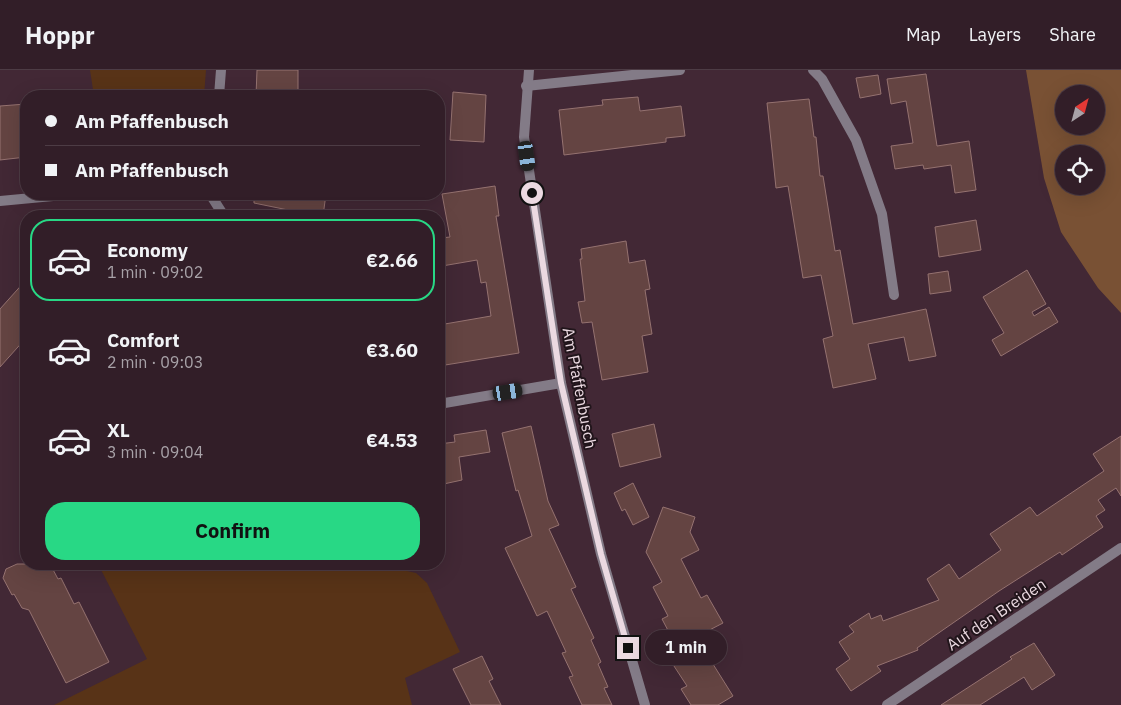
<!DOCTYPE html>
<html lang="en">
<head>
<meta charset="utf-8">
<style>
  body { margin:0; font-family:"IBM Plex Sans",sans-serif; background:#3a2730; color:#f1f3f6; height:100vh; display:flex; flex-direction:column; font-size:19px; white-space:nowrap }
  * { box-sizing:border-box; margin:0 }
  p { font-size:16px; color:#a8a2a8 }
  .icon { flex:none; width:28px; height:28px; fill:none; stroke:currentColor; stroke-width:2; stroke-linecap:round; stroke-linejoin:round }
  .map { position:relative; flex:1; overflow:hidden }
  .panel { position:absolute; left:20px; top:140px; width:425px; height:360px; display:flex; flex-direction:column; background:#321e28; border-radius:20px; box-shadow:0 5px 20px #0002,0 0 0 1px #4d3c45 }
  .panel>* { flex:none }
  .top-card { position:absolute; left:20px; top:20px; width:425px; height:110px; border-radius:20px; box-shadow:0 5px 20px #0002,0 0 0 1px #4d3c45; display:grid; align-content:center; height:110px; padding:0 25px; background:#321e28 }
  .needle { width:32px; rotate:36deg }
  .tools { position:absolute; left:1055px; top:15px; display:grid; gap:10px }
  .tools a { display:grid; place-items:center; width:50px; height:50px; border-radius:50%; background:#321e28; box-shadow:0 5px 20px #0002,0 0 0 1px #4d3c45; font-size:25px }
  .end { position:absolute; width:22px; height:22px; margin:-11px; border:6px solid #ebd9e1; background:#111; box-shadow:0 0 0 2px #111 }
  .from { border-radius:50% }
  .bubble { position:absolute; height:35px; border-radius:18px; background:#321e28; box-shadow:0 5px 20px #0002,0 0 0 1px #4d3c45; font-size:16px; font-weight:800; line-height:35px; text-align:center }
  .car { position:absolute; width:15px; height:30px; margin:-15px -8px; border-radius:6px; box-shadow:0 0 4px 1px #0007; background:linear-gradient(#222 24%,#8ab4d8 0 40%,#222 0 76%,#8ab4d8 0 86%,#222 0) }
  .top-card b { display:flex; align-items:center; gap:18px; height:48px; font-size:19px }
  .top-card b+b { border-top:1px solid #4d3c45 }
  .top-card i { width:12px; height:12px; background:#f1f3f6 }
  ul { padding:9px 0 0; list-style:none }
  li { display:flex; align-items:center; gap:15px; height:82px; margin:0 10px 8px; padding:0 15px; border:2px solid transparent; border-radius:20px }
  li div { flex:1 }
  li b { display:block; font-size:19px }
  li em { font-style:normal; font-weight:800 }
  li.selected { border-color:#28d885 }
  li>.icon { width:45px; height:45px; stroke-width:1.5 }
  .button { display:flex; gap:10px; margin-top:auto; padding:10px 25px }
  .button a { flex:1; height:58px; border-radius:20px; background:#28d885; color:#111; font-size:20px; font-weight:800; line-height:58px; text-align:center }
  header { display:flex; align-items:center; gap:30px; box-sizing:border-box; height:70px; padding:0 25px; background:#321e28; border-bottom:1px solid #4d3c45 }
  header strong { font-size:24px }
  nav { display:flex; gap:28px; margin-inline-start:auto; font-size:18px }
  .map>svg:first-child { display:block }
  .green { fill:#583317 }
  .forest { fill:#795134; fill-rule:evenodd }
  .building { fill:#644442; stroke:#957270 }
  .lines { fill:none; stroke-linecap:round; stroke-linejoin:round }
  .minor { stroke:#837b87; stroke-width:10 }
  .route { stroke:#ebd9e1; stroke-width:6 }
  .labels { text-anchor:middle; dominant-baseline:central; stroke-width:4; stroke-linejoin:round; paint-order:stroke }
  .street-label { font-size:16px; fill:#ebd9e1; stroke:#21151b }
</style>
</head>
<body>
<header>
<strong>Hoppr</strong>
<nav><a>Map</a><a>Layers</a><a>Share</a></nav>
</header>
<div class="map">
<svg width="1121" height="635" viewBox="0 0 1121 635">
  <rect width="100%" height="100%" fill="#422835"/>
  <g class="green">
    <path d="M 90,0 L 206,0 L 204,26 L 94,26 Z"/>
    <path d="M 98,494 L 374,494 L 416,503 L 427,513 L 460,582 L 405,608 L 412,635 L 54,635 L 147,589 Z"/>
  </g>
  <path class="forest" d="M 1026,0 L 1121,0 L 1121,243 L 1098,218 L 1061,162 L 1044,108 ZM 1064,24 L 1096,24 L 1096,56 L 1064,56 ZM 1064,84 L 1096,84 L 1096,116 L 1064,116 Z"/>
  <g class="building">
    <path d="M 257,0 L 298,0 L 298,26 L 256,26 Z"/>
    <path d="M 926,4 L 937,76 L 969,71 L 976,120 L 955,123 L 951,95 L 924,99 L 923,95 L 895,99 L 891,76 L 913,73 L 906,31 L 891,34 L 887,9 Z"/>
    <path d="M 878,5 L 881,24 L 860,28 L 856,8 Z"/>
    <path d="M 453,22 L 486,25 L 484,72 L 450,70 Z"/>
    <path d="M 638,27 L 640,41 L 681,36 L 685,66 L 666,68 L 666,72 L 564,85 L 559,40 L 603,35 L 602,30 Z"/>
    <path d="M 809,29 L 814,67 L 816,67 L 820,106 L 823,106 L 835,181 L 840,180 L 853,254 L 926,239 L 936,286 L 909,291 L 904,267 L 868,274 L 876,309 L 833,318 L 823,269 L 833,266 L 821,205 L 803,208 L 788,116 L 776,118 L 767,33 Z"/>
    <path d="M 26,34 L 26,87 L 0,90 L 0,36 Z"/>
    <path d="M 495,116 L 499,146 L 496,146 L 519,283 L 439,296 L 439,255 L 491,246 L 486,212 L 481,213 L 477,190 L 442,196 L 441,168 L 450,167 L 442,124 Z"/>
    <path d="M 254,124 L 326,124 L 323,146 L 298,146 L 298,142 L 254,133 Z"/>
    <path d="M 976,150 L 981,180 L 939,187 L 935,157 Z"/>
    <path d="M 626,171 L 629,193 L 645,190 L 650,219 L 645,220 L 652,264 L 642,266 L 648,302 L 602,310 L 592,252 L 582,253 L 578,232 L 585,231 L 580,189 L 582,189 L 581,179 Z"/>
    <path d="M 1027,200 L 1046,234 L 1032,242 L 1034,246 L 1049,237 L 1058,252 L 1001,286 L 992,270 L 1004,263 L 983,227 Z"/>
    <path d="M 948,201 L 951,221 L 930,224 L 928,204 Z"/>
    <path d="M 26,210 L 26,268 L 0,297 L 0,239 Z"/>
    <path d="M 654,354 L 661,387 L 620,397 L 612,364 Z"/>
    <path d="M 531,356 L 548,431 L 559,455 L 549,459 L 576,517 L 571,519 L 594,568 L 591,570 L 601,592 L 598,594 L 608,617 L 604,618 L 612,635 L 582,635 L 569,607 L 573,606 L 562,583 L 566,582 L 547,541 L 537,546 L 505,478 L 532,466 L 518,420 L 516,421 L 502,363 Z"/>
    <path d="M 486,360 L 490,382 L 459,387 L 462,410 L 439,415 L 439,374 L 455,372 L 454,365 Z"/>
    <path d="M 1121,366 L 1121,426 L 1116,418 L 1098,430 L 1105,440 L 1096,446 L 1103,457 L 1062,485 L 1060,482 L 999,521 L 917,578 L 918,580 L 877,596 L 881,601 L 851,621 L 836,599 L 850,589 L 839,572 L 854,562 L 849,556 L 869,543 L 871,549 L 881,545 L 883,551 L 939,530 L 927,509 L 949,494 L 959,509 L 1001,480 L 990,464 L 1030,437 L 1037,446 L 1104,401 L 1093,384 Z"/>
    <path d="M 633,413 L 649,447 L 633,455 L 625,439 L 622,441 L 614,423 Z"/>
    <path d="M 663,437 L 695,447 L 690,462 L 699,480 L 681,489 L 701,528 L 707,525 L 723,553 L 696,567 L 733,626 L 718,635 L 691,635 L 681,619 L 687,616 L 672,593 L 682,587 L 662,549 L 668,546 L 653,517 L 662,512 L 646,482 Z"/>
    <path d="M 17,494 L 50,494 L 58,509 L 61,508 L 74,534 L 79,532 L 109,592 L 66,613 L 29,540 L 22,538 L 14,524 L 12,525 L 3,508 L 6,499 Z"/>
    <path d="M 1034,573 L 1055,605 L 1032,620 L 1024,607 L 980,635 L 941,635 L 1012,589 L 1010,587 Z"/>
    <path d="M 482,586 L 493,609 L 489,611 L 501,635 L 471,635 L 453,599 Z"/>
  </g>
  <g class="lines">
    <g class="minor">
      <path d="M 529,0 L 524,67 L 561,313 L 601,484 L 645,635"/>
      <path d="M 813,0 L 822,9 L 856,70 L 882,144 L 894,225"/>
      <path d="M 526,16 L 680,0"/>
      <path d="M 219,26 L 221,0"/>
      <path d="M 210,124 L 224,146"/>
      <path d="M 0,131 L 74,124"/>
      <path d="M 439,334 L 561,313"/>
      <path d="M 887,635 L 1121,478"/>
    </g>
  </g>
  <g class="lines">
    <path class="route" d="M 532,123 L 561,313 L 601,484 L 628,578"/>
  </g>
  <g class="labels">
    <g class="street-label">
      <text transform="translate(580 318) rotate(79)">Am Pfaffenbusch</text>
      <text transform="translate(996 544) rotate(-34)">Auf den Breiden</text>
    </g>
  </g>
</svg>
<div class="tools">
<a><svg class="needle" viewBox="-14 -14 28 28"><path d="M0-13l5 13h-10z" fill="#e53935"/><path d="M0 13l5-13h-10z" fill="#a8a2a8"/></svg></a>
<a><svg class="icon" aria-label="locate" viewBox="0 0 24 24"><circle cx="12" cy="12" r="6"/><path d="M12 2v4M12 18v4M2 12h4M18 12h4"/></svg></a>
</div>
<i class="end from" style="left:532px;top:123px"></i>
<i class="end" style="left:628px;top:578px"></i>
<div class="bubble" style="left:645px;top:560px;width:82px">1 min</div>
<i class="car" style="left:527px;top:86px;rotate:172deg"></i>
<i class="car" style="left:508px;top:322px;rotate:81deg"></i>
<div class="top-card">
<b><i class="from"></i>Am Pfaffenbusch</b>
<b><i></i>Am Pfaffenbusch</b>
</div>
<section class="panel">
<ul>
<li class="selected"><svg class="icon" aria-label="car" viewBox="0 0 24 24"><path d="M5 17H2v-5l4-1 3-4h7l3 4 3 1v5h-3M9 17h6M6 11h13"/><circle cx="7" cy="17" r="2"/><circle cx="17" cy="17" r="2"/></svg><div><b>Economy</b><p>1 min · 09:02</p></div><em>€2.66</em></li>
<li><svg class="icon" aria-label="car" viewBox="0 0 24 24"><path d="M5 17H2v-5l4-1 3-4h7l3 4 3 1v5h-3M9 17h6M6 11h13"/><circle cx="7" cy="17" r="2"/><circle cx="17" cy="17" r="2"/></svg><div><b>Comfort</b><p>2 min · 09:03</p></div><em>€3.60</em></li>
<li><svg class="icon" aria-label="car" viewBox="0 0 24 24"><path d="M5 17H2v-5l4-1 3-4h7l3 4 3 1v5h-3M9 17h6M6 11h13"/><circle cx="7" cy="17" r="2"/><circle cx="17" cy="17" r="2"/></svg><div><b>XL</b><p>3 min · 09:04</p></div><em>€4.53</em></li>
</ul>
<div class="button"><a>Confirm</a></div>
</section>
</div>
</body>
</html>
